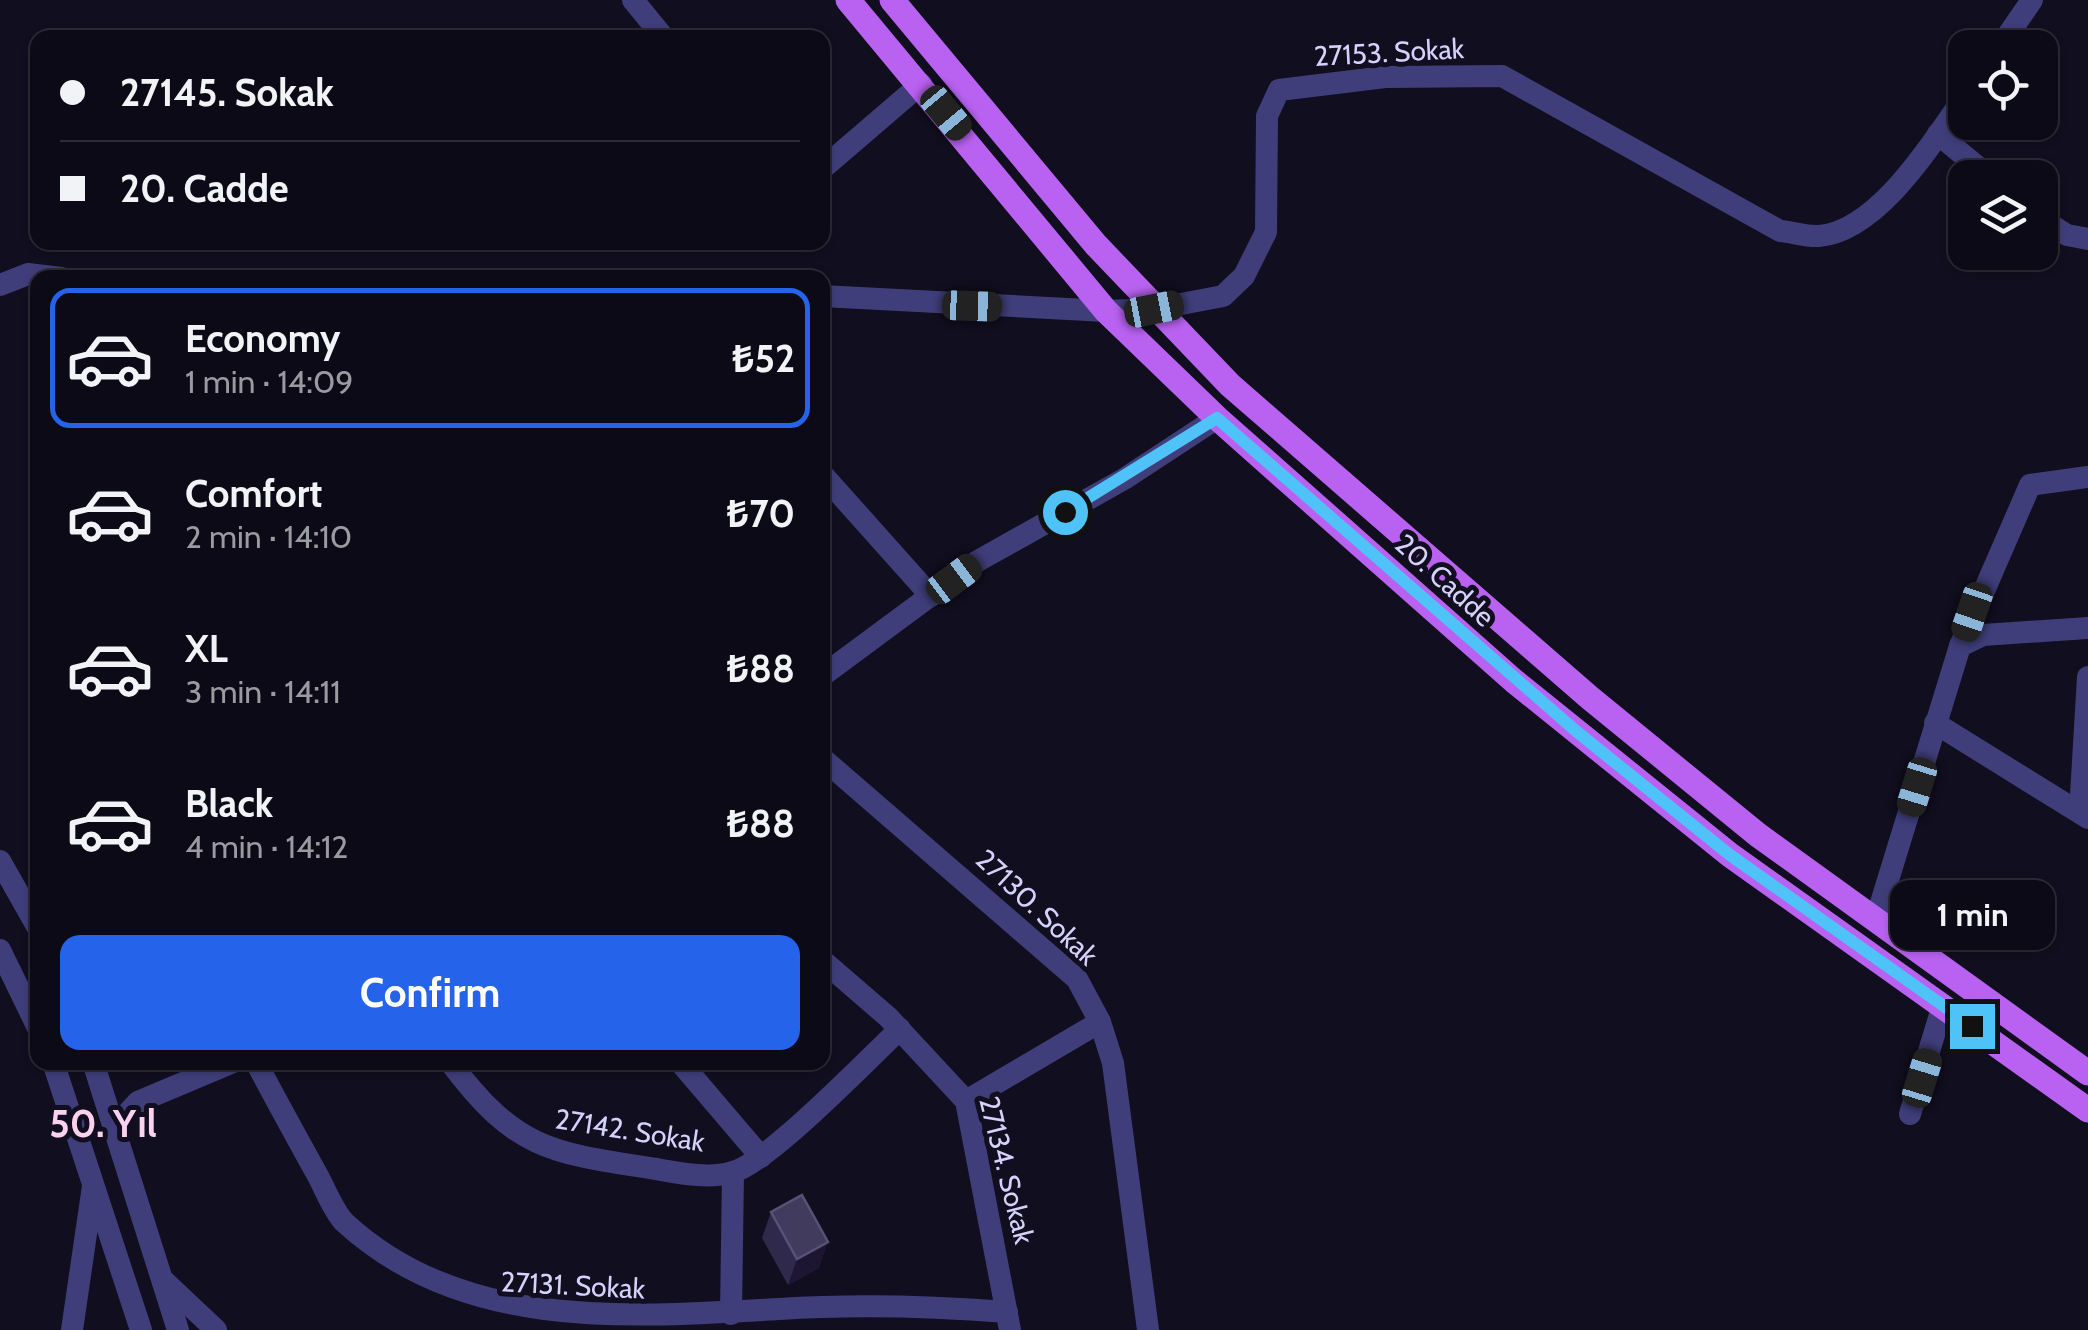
<!DOCTYPE html>
<html lang="en">
<head>
<meta charset="utf-8">
<style>
  body { margin:0; font-family:Cabin,sans-serif; background:#161320; color:#f1f3f6; height:100vh; display:flex; flex-direction:column; font-size:38px; white-space:nowrap }
  * { box-sizing:border-box; margin:0 }
  p { font-size:32px; color:#9a9aa1 }
  .icon { flex:none; width:55px; height:55px; fill:none; stroke:currentColor; stroke-width:2; stroke-linecap:round; stroke-linejoin:round }
  .map { position:relative; flex:1; overflow:hidden }
  .drawer { position:absolute; left:30px; top:270px; width:800px; height:800px; display:flex; flex-direction:column; background:#0d0a17; border-radius:20px; box-shadow:0 2px 8px #0004,0 0 0 2px #2d2b36 }
  .drawer>* { flex:none }
  .guide { position:absolute; left:30px; top:30px; width:800px; height:220px; border-radius:20px; box-shadow:0 2px 8px #0004,0 0 0 2px #2d2b36; display:grid; align-content:center; height:220px; padding:0 30px; background:#0d0a17 }
  .controls { position:absolute; left:1948px; top:30px; display:grid; gap:20px }
  .controls a { display:grid; place-items:center; width:110px; height:110px; border-radius:20px; background:#0d0a17; box-shadow:0 2px 8px #0004,0 0 0 2px #2d2b36; font-size:50px }
  .end { position:absolute; width:45px; height:45px; margin:-22px; border:12px solid #4fc3f7; background:#111; box-shadow:0 0 0 5px #111 }
  .from { border-radius:50% }
  .bubble { position:absolute; height:70px; border-radius:20px; background:#0d0a17; box-shadow:0 2px 8px #0004,0 0 0 2px #2d2b36; font-size:32px; font-weight:700; line-height:70px; text-align:center }
  .car { position:absolute; width:30px; height:60px; margin:-30px -15px; border-radius:12px; box-shadow:0 0 8px 2px #0007; background:linear-gradient(#222 24%,#8ab4d8 0 40%,#222 0 76%,#8ab4d8 0 86%,#222 0) }
  .guide b { display:flex; align-items:center; gap:35px; height:95px; font-size:38px }
  .guide b+b { border-top:2px solid #2d2b36 }
  .guide i { width:25px; height:25px; background:#f1f3f6 }
  ul { padding:18px 0 0; list-style:none }
  li { display:flex; align-items:center; gap:30px; height:140px; margin:0 20px 15px; padding:0 10px; border:5px solid transparent; border-radius:20px }
  li div { flex:1 }
  li b { display:block; font-size:38px }
  li em { font-style:normal; font-weight:700 }
  li.current { border-color:#2563eb }
  li>.icon { width:90px; height:90px; stroke-width:1.5 }
  .action { display:flex; gap:20px; margin-top:auto; padding:20px 30px }
  .action a { flex:1; height:115px; border-radius:20px; background:#2563eb; color:#fff; font-size:40px; font-weight:700; line-height:115px; text-align:center }
  .map>svg:first-child { display:block }
  .lines { fill:none; stroke-linecap:round; stroke-linejoin:round }
  .minor { stroke:#3f3e7a; stroke-width:22 }
  .major { stroke:#b962f1; stroke-width:25 }
  .wall { fill:#2f294b }
  .shaded-wall { fill:#1c1632 }
  .building { fill:#413b5e; stroke:#585277; stroke-width:2.5 }
  .route { stroke:#4fc3f7; stroke-width:12 }
  .labels { text-anchor:middle; dominant-baseline:central; stroke-width:10; stroke-linejoin:round; paint-order:stroke }
  .street-label { font-size:28px; fill:#d5d1fb; stroke:#110e1f }
  .district-label { font-size:38px; font-weight:bold; fill:#fbd2ed; stroke:#110e1f }
</style>
</head>
<body>
<div class="map">
<svg width="2088" height="1330" viewBox="0 0 2088 1330">
  <rect width="100%" height="100%" fill="#110e1f"/>
  <g class="lines">
    <g class="minor">
      <path d="M 633,0 L 664,38"/>
      <path d="M 1999,48 L 2032,0"/>
      <path d="M 1938,134 L 1991,178"/>
      <path d="M 822,169 L 921,84"/>
      <path d="M 2040,218 L 2067,235 L 2088,239"/>
      <path d="M 0,285 L 28,274 L 61,278"/>
      <path d="M 822,296 L 1106,311 L 1155,309 L 1223,296 L 1244,276 L 1266,232 L 1267,116 L 1279,90 L 1385,77 L 1502,76 L 1780,231 C 1792,232 1807,237 1819,236 C 1879,231 1934,140 1965,96"/>
      <path d="M 822,474 L 931,596"/>
      <path d="M 1960,646 L 2030,485 L 2088,477"/>
      <path d="M 822,676 L 976,562 L 1124,479 L 1217,418"/>
      <path d="M 1935,723 L 2088,818"/>
      <path d="M 822,758 L 1077,979 L 1100,1022 L 1113,1063 L 1148,1330"/>
      <path d="M 2080,812 L 2088,677"/>
      <path d="M 0,861 L 38,928"/>
      <path d="M 1876,919 L 1960,646 L 1983,635 L 2088,628"/>
      <path d="M 0,950 L 38,1028"/>
      <path d="M 822,960 L 888,1017 L 966,1101 L 1010,1330"/>
      <path d="M 53,1062 L 141,1330"/>
      <path d="M 93,1062 L 178,1330"/>
      <path d="M 256,1062 C 276,1100 297,1138 318,1176 C 326,1191 333,1210 344,1222 C 461,1330 624,1318 779,1309 C 856,1304 930,1306 1007,1312"/>
      <path d="M 450,1062 C 514,1148 549,1153 650,1168 C 675,1172 707,1180 733,1172 C 768,1163 868,1059 900,1029"/>
      <path d="M 680,1062 L 761,1157"/>
      <path d="M 966,1101 L 1100,1022"/>
      <path d="M 1910,1114 L 1943,1005"/>
      <path d="M 114,1128 L 138,1102 L 233,1062"/>
      <path d="M 164,1281 L 216,1330"/>
      <path d="M 731,1314 L 733,1172"/>
      <path d="M 72,1330 L 93,1186"/>
    </g>
    <g class="major">
      <path d="M 848,0 L 1106,311 L 1217,418 L 1514,681 L 1730,855 L 2088,1110"/>
      <path d="M 892,0 L 1096,245 L 1230,385 L 1590,698 L 1758,835 L 2088,1073"/>
    </g>
  </g>
  <path class="wall" d="M 771,1212 L 819,1268 L 788,1285 L 762,1238 Z"/>
  <path class="shaded-wall" d="M 828,1242 L 819,1268 L 788,1285 L 797,1259 Z"/>
  <path class="building" d="M 802,1195 L 828,1242 L 797,1259 L 771,1212 Z"/>
  <g class="lines">
    <path class="route" d="M 1065,512 L 1217,418 L 1576,731 L 1730,855 L 1972,1026"/>
  </g>
  <g class="labels">
    <g class="street-label">
      <text transform="translate(1389 52) rotate(-3)">27153. Sokak</text>
      <text transform="translate(1445 580) rotate(42)">20. Cadde</text>
      <text transform="translate(1037 907) rotate(43)">27130. Sokak</text>
      <text transform="translate(630 1130) rotate(9)">27142. Sokak</text>
      <text transform="translate(1007 1170) rotate(76)">27134. Sokak</text>
      <text transform="translate(573 1285) rotate(3)">27131. Sokak</text>
    </g>
    <g class="district-label">
      <text x="103" y="1123">50. Yıl</text>
    </g>
  </g>
</svg>
<div class="controls">
<a><svg class="icon" aria-label="locate" viewBox="0 0 24 24"><circle cx="12" cy="12" r="6"/><path d="M12 2v4M12 18v4M2 12h4M18 12h4"/></svg></a>
<a><svg class="icon" aria-label="layers" viewBox="0 0 24 24"><path d="M12 4l9 5-9 5-9-5zM3 14l9 5 9-5"/></svg></a>
</div>
<i class="end from" style="left:1065px;top:512px"></i>
<i class="end" style="left:1972px;top:1026px"></i>
<div class="bubble" style="left:1890px;top:880px;width:165px">1 min</div>
<i class="car" style="left:946px;top:113px;rotate:140deg"></i>
<i class="car" style="left:972px;top:306px;rotate:92deg"></i>
<i class="car" style="left:1154px;top:309px;rotate:79deg"></i>
<i class="car" style="left:954px;top:579px;rotate:53deg"></i>
<i class="car" style="left:1972px;top:612px;rotate:199deg"></i>
<i class="car" style="left:1917px;top:787px;rotate:197deg"></i>
<i class="car" style="left:1922px;top:1078px;rotate:17deg"></i>
<div class="guide">
<b><i class="from"></i>27145. Sokak</b>
<b><i></i>20. Cadde</b>
</div>
<section class="drawer">
<ul>
<li class="current"><svg class="icon" aria-label="car" viewBox="0 0 24 24"><path d="M5 17H2v-5l4-1 3-4h7l3 4 3 1v5h-3M9 17h6M6 11h13"/><circle cx="7" cy="17" r="2"/><circle cx="17" cy="17" r="2"/></svg><div><b>Economy</b><p>1 min · 14:09</p></div><em>₺52</em></li>
<li><svg class="icon" aria-label="car" viewBox="0 0 24 24"><path d="M5 17H2v-5l4-1 3-4h7l3 4 3 1v5h-3M9 17h6M6 11h13"/><circle cx="7" cy="17" r="2"/><circle cx="17" cy="17" r="2"/></svg><div><b>Comfort</b><p>2 min · 14:10</p></div><em>₺70</em></li>
<li><svg class="icon" aria-label="car" viewBox="0 0 24 24"><path d="M5 17H2v-5l4-1 3-4h7l3 4 3 1v5h-3M9 17h6M6 11h13"/><circle cx="7" cy="17" r="2"/><circle cx="17" cy="17" r="2"/></svg><div><b>XL</b><p>3 min · 14:11</p></div><em>₺88</em></li>
<li><svg class="icon" aria-label="car" viewBox="0 0 24 24"><path d="M5 17H2v-5l4-1 3-4h7l3 4 3 1v5h-3M9 17h6M6 11h13"/><circle cx="7" cy="17" r="2"/><circle cx="17" cy="17" r="2"/></svg><div><b>Black</b><p>4 min · 14:12</p></div><em>₺88</em></li>
</ul>
<div class="action"><a>Confirm</a></div>
</section>
</div>
</body>
</html>
